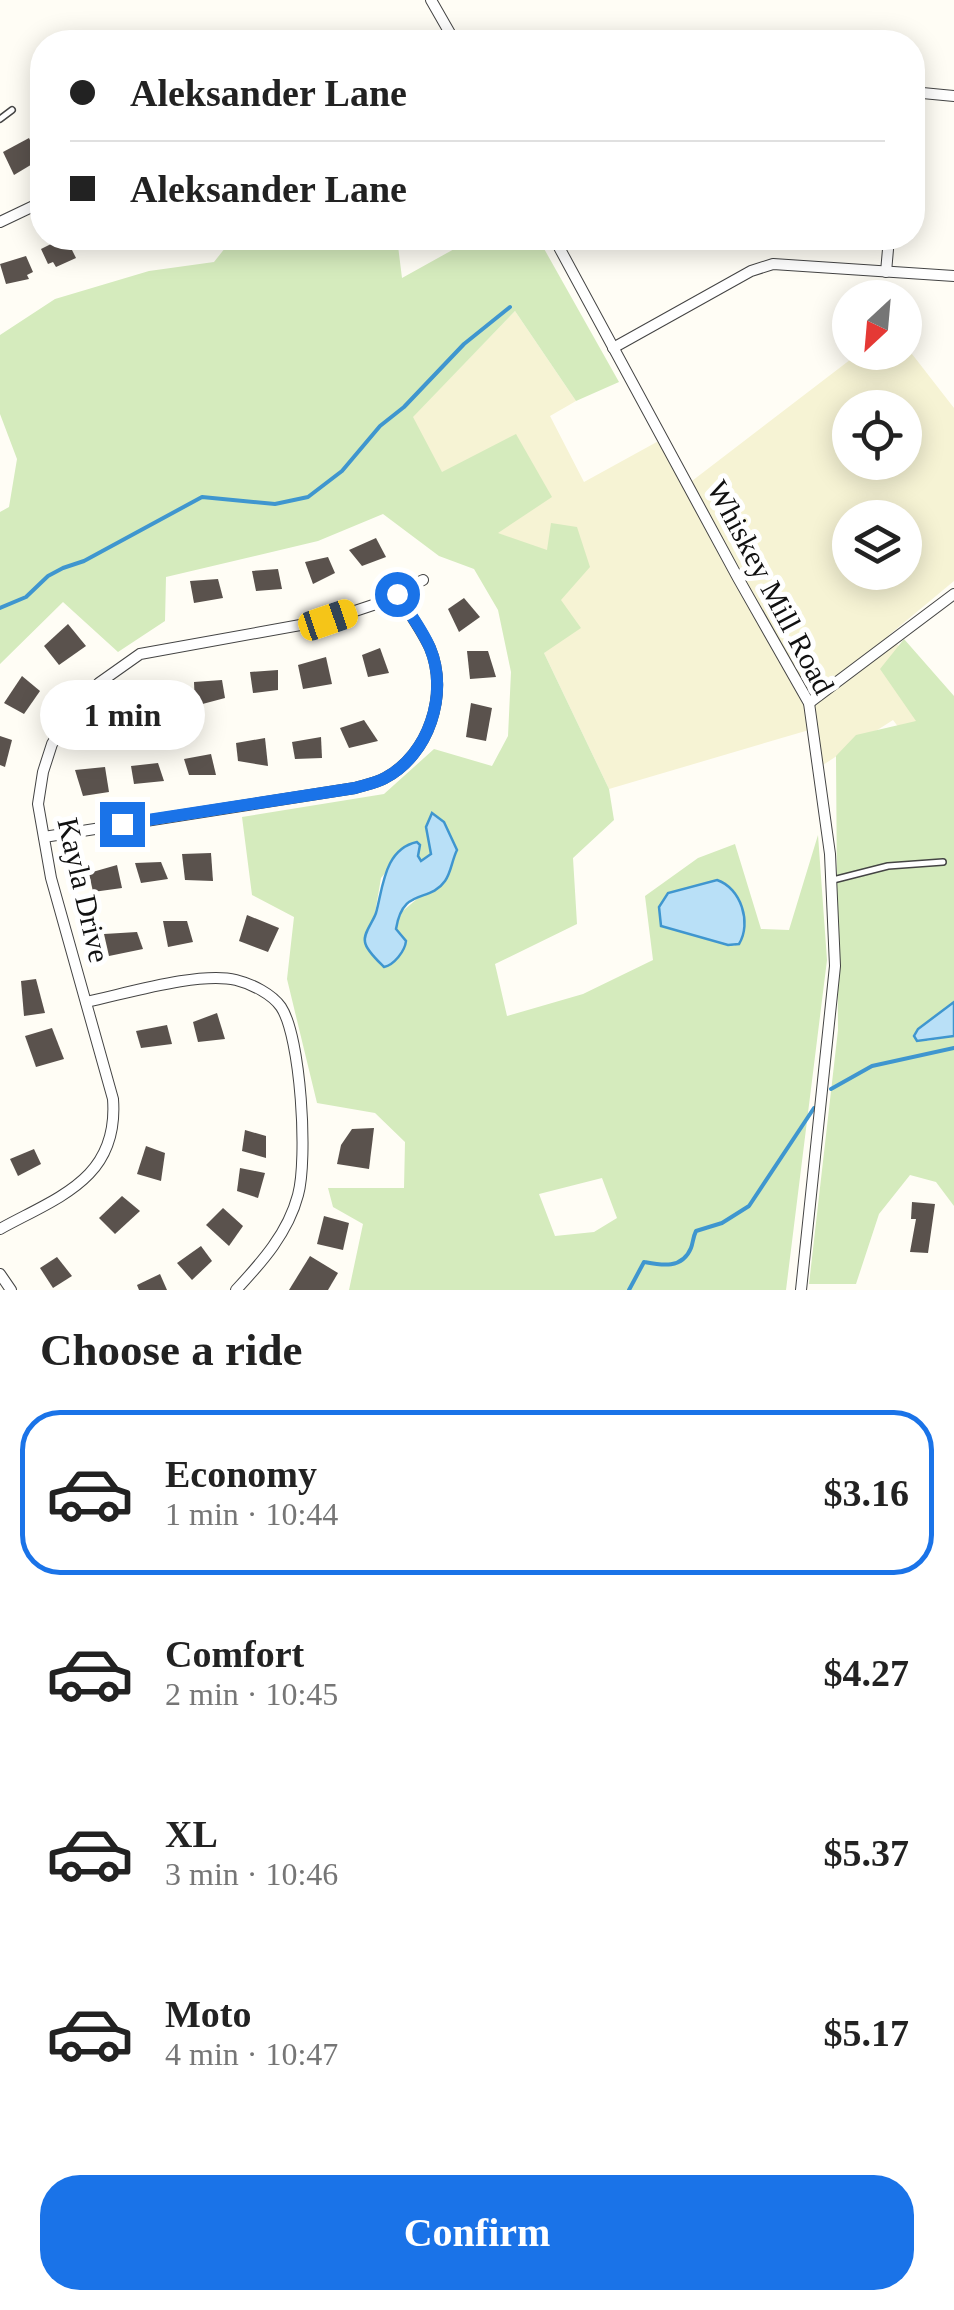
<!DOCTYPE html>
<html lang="en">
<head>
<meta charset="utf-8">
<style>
  body { margin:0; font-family:"Times New Roman",serif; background:#f6f6f6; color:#222; height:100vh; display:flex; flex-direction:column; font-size:38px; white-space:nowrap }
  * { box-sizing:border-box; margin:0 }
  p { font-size:32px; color:#767676 }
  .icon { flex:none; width:55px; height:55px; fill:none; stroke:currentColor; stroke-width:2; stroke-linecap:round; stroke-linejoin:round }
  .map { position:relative; height:1290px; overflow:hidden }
  .details { display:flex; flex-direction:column; background:#fff; flex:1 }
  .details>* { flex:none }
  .hud { position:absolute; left:30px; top:30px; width:895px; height:220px; border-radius:40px; box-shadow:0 5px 25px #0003; display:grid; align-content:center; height:220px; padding:0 40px; background:#fff }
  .needle { width:65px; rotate:206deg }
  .fabs { position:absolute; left:832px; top:280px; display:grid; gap:20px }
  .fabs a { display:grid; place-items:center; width:90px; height:90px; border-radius:50%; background:#fff; box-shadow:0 5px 25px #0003; font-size:50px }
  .end { position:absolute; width:45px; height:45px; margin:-22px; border:12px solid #1a73e8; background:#fff; box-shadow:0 0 0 5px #fff }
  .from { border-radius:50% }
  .bubble { position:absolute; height:70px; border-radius:35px; background:#fff; box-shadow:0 5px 25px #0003; font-size:32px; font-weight:700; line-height:70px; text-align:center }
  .car { position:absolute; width:30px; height:60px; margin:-30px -15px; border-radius:12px; box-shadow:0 0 8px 2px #0007; background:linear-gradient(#f5c518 24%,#345 0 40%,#f5c518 0 76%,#345 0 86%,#f5c518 0) }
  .hud b { display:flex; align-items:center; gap:35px; height:95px; font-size:38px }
  .hud b+b { border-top:2px solid #e0e0e0 }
  .hud i { width:25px; height:25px; background:#222 }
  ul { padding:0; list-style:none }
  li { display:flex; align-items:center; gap:30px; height:165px; margin:0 20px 15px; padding:0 20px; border:5px solid transparent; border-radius:40px }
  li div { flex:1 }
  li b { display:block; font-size:38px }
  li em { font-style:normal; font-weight:700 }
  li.on { border-color:#1a73e8 }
  li>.icon { width:90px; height:90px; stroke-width:1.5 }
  h2 { padding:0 40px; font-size:45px; line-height:120px }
  .action { display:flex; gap:20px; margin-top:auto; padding:20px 40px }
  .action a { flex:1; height:115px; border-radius:40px; background:#1a73e8; color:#fff; font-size:40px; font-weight:700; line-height:115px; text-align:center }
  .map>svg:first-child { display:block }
  .farmland { fill:#f6f3d4; fill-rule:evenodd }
  .green { fill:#d5ebbd; fill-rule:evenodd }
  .water { fill:#b9e0f7; stroke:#3f96cf; stroke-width:2.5 }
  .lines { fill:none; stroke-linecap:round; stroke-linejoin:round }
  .stream { stroke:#3f96cf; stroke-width:4 }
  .building { fill:#5a524d }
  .service-casing { stroke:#444; stroke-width:8 }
  .minor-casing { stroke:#444; stroke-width:12 }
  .service { stroke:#fff; stroke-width:5 }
  .minor { stroke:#fff; stroke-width:10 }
  .route { stroke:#1a73e8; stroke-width:12 }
  .labels { text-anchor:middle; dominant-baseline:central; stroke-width:10; stroke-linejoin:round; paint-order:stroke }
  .street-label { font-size:30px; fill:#111; stroke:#fff }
</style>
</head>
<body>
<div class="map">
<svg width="954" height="1290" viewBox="0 0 954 1290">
  <rect width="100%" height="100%" fill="#fffdf5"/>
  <path class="farmland" d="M 515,311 L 576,401 L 550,416 L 584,482 L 664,438 L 688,484 L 859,353 L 905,352 L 905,345 L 954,408 L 954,581 L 889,635 L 947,701 L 932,772 L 893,720 L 815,770 L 809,730 L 609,789 L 544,653 L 561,600 L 548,551 L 496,533 L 516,435 L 442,473 L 412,417 ZM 850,408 L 905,408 L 905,462 L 850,462 ZM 850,518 L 905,518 L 905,572 L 850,572 Z"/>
  <g class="green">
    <path d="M 233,238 L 397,238 L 402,278 L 474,238 L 538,238 L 619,382 L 576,401 L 515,311 L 413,417 L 442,472 L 516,434 L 552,497 L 498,533 L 547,550 L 551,523 L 577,527 L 590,567 L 561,600 L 581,628 L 544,653 L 609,789 L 614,820 L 573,858 L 577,924 L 495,964 L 507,1016 L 583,994 L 653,960 L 645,896 L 698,858 L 735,844 L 761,929 L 789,930 L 818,835 L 827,960 L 786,1290 L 349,1290 L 363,1224 L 333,1207 L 328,1188 L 404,1188 L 405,1142 L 375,1113 L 317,1103 L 287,979 L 294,917 L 252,895 L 242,817 L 384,794 L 434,749 L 492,766 L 508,736 L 511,672 L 498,610 L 474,569 L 439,556 L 383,514 L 318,541 L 166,577 L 165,621 L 118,652 L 63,602 L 0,664 L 0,512 L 9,507 L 17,459 L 0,414 L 0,335 L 55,299 L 149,271 L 214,262 ZM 432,813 L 444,822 L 456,851 L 450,871 L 398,915 L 395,929 L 403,937 L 404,950 L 384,967 L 365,943 L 364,936 L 374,919 L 381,878 L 409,844 L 420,846 L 418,856 L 421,862 L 431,854 L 427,827 ZM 726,883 C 741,898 748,919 742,940 L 734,946 L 666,928 ZM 602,1178 L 617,1218 L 594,1232 L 555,1236 L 539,1194 Z"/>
    <path d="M 904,639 L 954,696 L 954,1002 L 932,1018 L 927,1041 L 954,1036 L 954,1206 L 936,1182 L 910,1175 L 879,1214 L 856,1284 L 809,1284 L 838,1030 L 836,756 L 856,735 L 916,721 L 880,669 Z"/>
  </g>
  <g class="water">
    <path d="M 432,813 L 444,822 L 457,850 C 452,860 451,873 445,881 C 429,904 403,886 396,929 L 406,941 C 405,951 394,965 384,967 C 378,961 366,950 365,942 C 363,933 373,922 376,913 C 383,888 384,849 417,842 L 420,845 L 418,856 L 421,861 L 431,854 L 426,827 Z"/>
    <path d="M 717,880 C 741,888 752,923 739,944 L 728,945 L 661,926 L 659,907 L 668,893 Z"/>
    <path d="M 954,1002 L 954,1036 L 917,1041 L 914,1036 L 918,1029 Z"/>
  </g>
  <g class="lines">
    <g class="stream">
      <path d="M 0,608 L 26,597 L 48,576 L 63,568 L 84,561 L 202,497 L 275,504 L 308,497 L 342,471 L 380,426 L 404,407 L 464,344 L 510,307"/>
      <path d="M 831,1089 L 872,1066 L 954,1048"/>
      <path d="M 629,1290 L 644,1262 C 660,1265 682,1270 691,1248 C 693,1243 693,1237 696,1231 L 722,1223 L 749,1206 L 814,1108"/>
    </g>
  </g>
  <g class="building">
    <path d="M 29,138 L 39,160 L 14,175 L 3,152 Z"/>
    <path d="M 56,238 L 66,238 L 76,258 L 56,267 L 53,262 L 48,264 L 41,249 L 57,241 Z"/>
    <path d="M 26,256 L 33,272 L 27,275 L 29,279 L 6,284 L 0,264 Z"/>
    <path d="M 376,538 L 386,557 L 362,566 L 349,550 Z"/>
    <path d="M 328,557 L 335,573 L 313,584 L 305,562 Z"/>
    <path d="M 278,569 L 282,589 L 256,591 L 252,571 Z"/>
    <path d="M 218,579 L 223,598 L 194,603 L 190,581 Z"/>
    <path d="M 464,598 L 480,617 L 459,632 L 448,609 Z"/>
    <path d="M 68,624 L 86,646 L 59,665 L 44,646 Z"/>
    <path d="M 380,648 L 389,673 L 368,677 L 362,655 Z"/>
    <path d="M 467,651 L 488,651 L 496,677 L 470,679 Z"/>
    <path d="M 326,657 L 332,684 L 303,689 L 298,665 Z"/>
    <path d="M 278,670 L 278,690 L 253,693 L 250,672 Z"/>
    <path d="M 22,676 L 40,691 L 24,714 L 4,703 Z"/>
    <path d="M 222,680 L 225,698 L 195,706 L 194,682 Z"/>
    <path d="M 165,691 L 170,714 L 140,719 L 136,698 Z"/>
    <path d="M 471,703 L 492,708 L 486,741 L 466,737 Z"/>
    <path d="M 364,720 L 378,741 L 349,748 L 340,728 Z"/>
    <path d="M 0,736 L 12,740 L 5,767 L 0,765 Z"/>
    <path d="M 321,737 L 322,758 L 295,759 L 292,742 Z"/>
    <path d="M 265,738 L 268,766 L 238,761 L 236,743 Z"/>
    <path d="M 211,754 L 216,775 L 189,775 L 184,759 Z"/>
    <path d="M 158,763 L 164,781 L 134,784 L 131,766 Z"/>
    <path d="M 105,767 L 109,792 L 83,796 L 75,770 Z"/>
    <path d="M 211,853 L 213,881 L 185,880 L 182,854 Z"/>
    <path d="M 161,862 L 168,879 L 141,883 L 135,863 Z"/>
    <path d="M 117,865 L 122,888 L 93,892 L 89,873 Z"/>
    <path d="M 247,915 L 279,928 L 268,952 L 239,941 Z"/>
    <path d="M 163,921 L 187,921 L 193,942 L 168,947 Z"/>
    <path d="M 137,932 L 143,949 L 109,956 L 104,934 Z"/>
    <path d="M 36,979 L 45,1013 L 24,1016 L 21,981 Z"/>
    <path d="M 217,1013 L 225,1039 L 198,1042 L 193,1022 Z"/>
    <path d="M 167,1025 L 172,1044 L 141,1048 L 136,1031 Z"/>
    <path d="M 52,1028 L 64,1059 L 36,1067 L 25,1036 Z"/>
    <path d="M 374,1128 L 369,1169 L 337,1164 L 341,1145 L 352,1129 Z"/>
    <path d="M 245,1130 L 266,1136 L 266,1158 L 242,1151 Z"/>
    <path d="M 146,1146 L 165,1153 L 161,1181 L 137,1174 Z"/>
    <path d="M 34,1149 L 41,1164 L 18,1176 L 10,1159 Z"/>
    <path d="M 240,1168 L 265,1173 L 258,1198 L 237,1191 Z"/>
    <path d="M 122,1196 L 140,1211 L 115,1234 L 99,1218 Z"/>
    <path d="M 912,1202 L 935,1204 L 928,1253 L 910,1252 L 916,1219 L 911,1219 Z"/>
    <path d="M 223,1208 L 243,1226 L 229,1246 L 206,1225 Z"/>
    <path d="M 324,1216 L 349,1223 L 343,1250 L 317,1244 Z"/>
    <path d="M 201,1246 L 212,1261 L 192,1280 L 177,1263 Z"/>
    <path d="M 310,1256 L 338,1273 L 328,1290 L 289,1290 Z"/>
    <path d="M 57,1257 L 72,1276 L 53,1288 L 40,1268 Z"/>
    <path d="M 160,1274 L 167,1290 L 139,1290 L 137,1285 Z"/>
  </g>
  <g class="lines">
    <g class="service-casing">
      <g id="service">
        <path d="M 0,119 L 12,110"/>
        <path d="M 833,880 L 888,866 L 943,862"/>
      </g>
    </g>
    <g class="minor-casing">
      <g id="minor">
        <path d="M 431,0 L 455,42"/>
        <path d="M 586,42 L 599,42"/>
        <path d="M 912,92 L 954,96"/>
        <path d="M 0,222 L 42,202"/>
        <path d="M 554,238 L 738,578 L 809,703 L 830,854 L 835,966 L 801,1290"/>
        <path d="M 886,272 L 889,238"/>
        <path d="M 613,348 L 751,271 L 773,264 L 954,276"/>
        <path d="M 809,703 L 954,594"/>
        <path d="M 44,837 L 355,788 C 365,785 376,783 385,778 C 429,755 449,693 430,648 C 421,629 408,611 397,594"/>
        <path d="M 86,1002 C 125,994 199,971 236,980 C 252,984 272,994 281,1007 C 301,1037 308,1159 298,1195 C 288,1233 262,1262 236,1290"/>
        <path d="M 0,1229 C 58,1197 119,1179 113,1099 L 51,878 L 38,804 L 43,772 L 52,744 L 75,707 L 99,683 L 140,654 L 328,620 L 373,605 L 423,580"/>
        <path d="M 0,1274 L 11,1290"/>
      </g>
    </g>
    <use href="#service" class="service"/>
    <use href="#minor" class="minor"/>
  </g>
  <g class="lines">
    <path class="route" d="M 122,824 L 355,788 C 365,785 376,783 385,778 C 429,755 449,693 430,648 C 422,629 408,611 397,594"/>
  </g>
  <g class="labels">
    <g class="street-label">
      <text transform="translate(771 587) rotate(62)">Whiskey Mill Road</text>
      <text transform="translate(84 890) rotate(77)">Kayla Drive</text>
    </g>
  </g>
</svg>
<div class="fabs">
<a><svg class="needle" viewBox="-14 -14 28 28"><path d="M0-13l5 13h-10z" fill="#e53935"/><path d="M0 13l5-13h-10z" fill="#767676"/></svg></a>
<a><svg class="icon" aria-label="locate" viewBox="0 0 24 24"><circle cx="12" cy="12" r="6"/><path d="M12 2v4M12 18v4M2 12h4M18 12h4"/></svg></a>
<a><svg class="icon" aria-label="layers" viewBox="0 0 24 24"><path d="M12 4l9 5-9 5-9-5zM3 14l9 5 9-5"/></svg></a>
</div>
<i class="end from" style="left:397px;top:594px"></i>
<i class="end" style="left:122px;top:824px"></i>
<div class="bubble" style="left:40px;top:680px;width:165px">1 min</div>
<i class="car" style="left:328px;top:620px;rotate:71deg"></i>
<div class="hud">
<b><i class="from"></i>Aleksander Lane</b>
<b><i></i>Aleksander Lane</b>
</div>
</div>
<section class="details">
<h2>Choose a ride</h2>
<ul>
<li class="on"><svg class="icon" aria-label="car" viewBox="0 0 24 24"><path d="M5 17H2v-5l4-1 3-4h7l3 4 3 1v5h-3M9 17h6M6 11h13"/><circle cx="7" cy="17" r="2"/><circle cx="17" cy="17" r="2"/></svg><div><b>Economy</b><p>1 min · 10:44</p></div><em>$3.16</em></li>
<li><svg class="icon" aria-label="car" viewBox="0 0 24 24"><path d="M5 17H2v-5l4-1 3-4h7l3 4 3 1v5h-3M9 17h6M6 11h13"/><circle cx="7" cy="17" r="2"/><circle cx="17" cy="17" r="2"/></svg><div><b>Comfort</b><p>2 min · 10:45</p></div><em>$4.27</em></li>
<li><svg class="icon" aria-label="car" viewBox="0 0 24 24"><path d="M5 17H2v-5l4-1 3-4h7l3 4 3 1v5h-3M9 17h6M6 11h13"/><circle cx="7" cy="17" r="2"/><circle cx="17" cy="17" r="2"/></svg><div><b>XL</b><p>3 min · 10:46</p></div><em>$5.37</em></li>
<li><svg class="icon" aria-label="car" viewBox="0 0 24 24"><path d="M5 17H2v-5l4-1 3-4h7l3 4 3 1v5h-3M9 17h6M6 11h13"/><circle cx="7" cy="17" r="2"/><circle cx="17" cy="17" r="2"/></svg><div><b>Moto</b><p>4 min · 10:47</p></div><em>$5.17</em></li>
</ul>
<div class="action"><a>Confirm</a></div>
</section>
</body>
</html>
